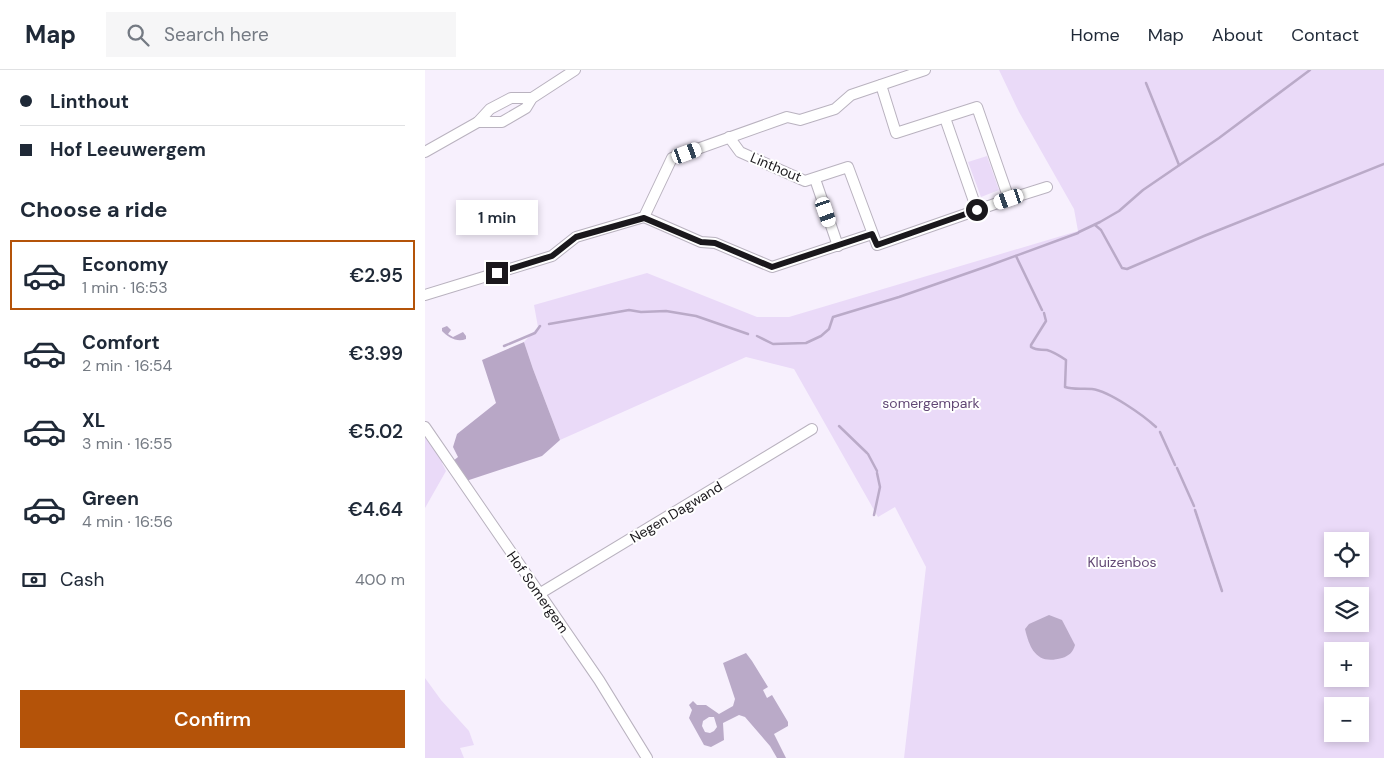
<!DOCTYPE html>
<html lang="en">
<head>
<meta charset="utf-8">
<style>
  body { margin:0; font-family:"DM Sans",sans-serif; background:#f6f6f7; color:#1f2937; height:100vh; display:flex; flex-direction:column; font-size:19px; white-space:nowrap }
  * { box-sizing:border-box; margin:0 }
  p { font-size:16px; color:#747a83 }
  .icon { flex:none; width:28px; height:28px; fill:none; stroke:currentColor; stroke-width:2; stroke-linecap:round; stroke-linejoin:round }
  .map { position:relative; flex:1; overflow:hidden }
  .details { display:flex; flex-direction:column; background:#fff; width:425px }
  .details>* { flex:none }
  .top-card { display:grid; align-content:center; height:110px; padding:0 20px; background:#fff }
  .fabs { position:absolute; left:899px; top:462px; display:grid; gap:10px }
  .fabs a { display:grid; place-items:center; width:45px; height:45px; border-radius:0px; background:#fff; box-shadow:0 2px 8px #0003; font-size:25px }
  .end { position:absolute; width:22px; height:22px; margin:-11px; border:6px solid #1a181c; background:#fff; box-shadow:0 0 0 2px #fff }
  .from { border-radius:50% }
  .bubble { position:absolute; height:35px; border-radius:0px; background:#fff; box-shadow:0 2px 8px #0003; font-size:16px; font-weight:600; line-height:35px; text-align:center }
  .car { position:absolute; width:15px; height:30px; margin:-15px -8px; border-radius:6px; box-shadow:0 0 4px 1px #0007; background:linear-gradient(#fff 24%,#345 0 40%,#fff 0 76%,#345 0 86%,#fff 0) }
  .top-card b { display:flex; align-items:center; gap:18px; height:48px; font-size:19px }
  .top-card b+b { border-top:1px solid #e0e1e3 }
  .top-card i { width:12px; height:12px; background:#1f2937 }
  ul { padding:0; list-style:none }
  li { display:flex; align-items:center; gap:15px; height:70px; margin:0 10px 8px; padding:0 10px; border:2px solid transparent; border-radius:0px }
  li div { flex:1 }
  li b { display:block; font-size:19px }
  li em { font-style:normal; font-weight:600 }
  li.current { border-color:#b45309 }
  li>.icon { width:45px; height:45px; stroke-width:1.5 }
  h2 { padding:0 20px; font-size:22px; line-height:60px }
  .pay { display:flex; align-items:center; gap:12px; height:55px; padding:0 20px; font-size:19px }
  .pay p { margin-inline-start:auto }
  .cta { display:flex; gap:10px; margin-top:auto; padding:10px 20px }
  .cta a { flex:1; height:58px; border-radius:0px; background:#b45309; color:#fff; font-size:20px; font-weight:600; line-height:58px; text-align:center }
  header { display:flex; align-items:center; gap:30px; box-sizing:border-box; height:70px; padding:0 25px; background:#fff; border-bottom:1px solid #e0e1e3 }
  header strong { font-size:24px }
  nav { display:flex; gap:28px; margin-inline-start:auto; font-size:18px }
  .search { width:350px; height:45px; background:#f6f6f7; display:flex; align-items:center; gap:12px; box-sizing:border-box; padding:0 18px; border-radius:0px; color:#747a83; font-size:19px }
  main { display:flex; flex:1; min-height:0 }
  .map>svg:first-child { display:block }
  .green { fill:#eadaf8; fill-rule:evenodd }
  .forest { fill:#b8a7c6 }
  .water { fill:#baaac8; fill-rule:evenodd }
  .lines { fill:none; stroke-linecap:round; stroke-linejoin:round }
  .stream { stroke:#baaac8; stroke-width:2.5 }
  .minor-casing { stroke:#b9b2bf; stroke-width:12 }
  .minor { stroke:#fff; stroke-width:10 }
  .route { stroke:#1a181c; stroke-width:6 }
  .labels { text-anchor:middle; dominant-baseline:central; stroke-width:4; stroke-linejoin:round; paint-order:stroke }
  .street-label { font-size:14px; fill:#1a181c; stroke:#fff }
  .park-label { font-size:14px; fill:#624875; stroke:#fff }
</style>
</head>
<body>
<header>
<strong>Map</strong>
<div class="search"><svg class="icon" aria-label="search" viewBox="0 0 24 24"><circle cx="10" cy="10" r="6"/><path d="M15 15l6 6"/></svg>Search here</div>
<nav><a>Home</a><a>Map</a><a>About</a><a>Contact</a></nav>
</header>
<main>
<section class="details">
<div class="top-card">
<b><i class="from"></i>Linthout</b>
<b><i></i>Hof Leeuwergem</b>
</div>
<h2>Choose a ride</h2>
<ul>
<li class="current"><svg class="icon" aria-label="car" viewBox="0 0 24 24"><path d="M5 17H2v-5l4-1 3-4h7l3 4 3 1v5h-3M9 17h6M6 11h13"/><circle cx="7" cy="17" r="2"/><circle cx="17" cy="17" r="2"/></svg><div><b>Economy</b><p>1 min · 16:53</p></div><em>€2.95</em></li>
<li><svg class="icon" aria-label="car" viewBox="0 0 24 24"><path d="M5 17H2v-5l4-1 3-4h7l3 4 3 1v5h-3M9 17h6M6 11h13"/><circle cx="7" cy="17" r="2"/><circle cx="17" cy="17" r="2"/></svg><div><b>Comfort</b><p>2 min · 16:54</p></div><em>€3.99</em></li>
<li><svg class="icon" aria-label="car" viewBox="0 0 24 24"><path d="M5 17H2v-5l4-1 3-4h7l3 4 3 1v5h-3M9 17h6M6 11h13"/><circle cx="7" cy="17" r="2"/><circle cx="17" cy="17" r="2"/></svg><div><b>XL</b><p>3 min · 16:55</p></div><em>€5.02</em></li>
<li><svg class="icon" aria-label="car" viewBox="0 0 24 24"><path d="M5 17H2v-5l4-1 3-4h7l3 4 3 1v5h-3M9 17h6M6 11h13"/><circle cx="7" cy="17" r="2"/><circle cx="17" cy="17" r="2"/></svg><div><b>Green</b><p>4 min · 16:56</p></div><em>€4.64</em></li>
</ul>
<div class="pay"><svg class="icon" aria-label="cash" viewBox="0 0 24 24"><path d="M3 7h18v10H3z"/><circle cx="12" cy="12" r="2"/></svg>Cash<p>400 m</p></div>
<div class="cta"><a>Confirm</a></div>
</section>
<div class="map">
<svg width="959" height="688" viewBox="0 0 959 688">
  <rect width="100%" height="100%" fill="#f7f0fd"/>
  <g class="green">
    <path d="M 574,0 L 959,0 L 959,688 L 479,688 L 501,497 L 470,437 L 453,447 L 369,299 L 321,287 L 135,370 L 108,299 L 99,272 L 113,257 L 109,235 L 222,203 L 332,247 L 364,247 L 653,161 L 649,139 L 594,42 ZM 908,471 L 935,471 L 935,499 L 908,499 ZM 908,526 L 935,526 L 935,554 L 908,554 ZM 908,581 L 935,581 L 935,609 L 908,609 ZM 908,636 L 935,636 L 935,664 L 908,664 Z"/>
    <path d="M 562,86 L 574,120 L 556,127 L 543,92 Z"/>
    <path d="M 0,355 L 21,386 L 17,393 L 21,401 L 0,438 Z"/>
    <path d="M 0,608 L 16,630 L 44,661 L 49,675 L 35,678 L 39,688 L 0,688 Z"/>
  </g>
  <path class="forest" d="M 99,272 L 108,299 L 135,370 L 117,386 L 41,411 L 28,391 L 33,387 L 28,377 L 32,364 L 71,333 L 57,290 Z"/>
  <g class="water">
    <path d="M 22,256 L 26,260 L 23,264 L 28,267 L 38,262 L 41,266 L 41,269 C 32,273 23,267 17,261 L 17,258 Z"/>
    <path d="M 624,545 L 637,550 L 650,575 C 648,582 644,586 637,588 C 612,595 605,580 600,559 L 604,554 Z"/>
    <path d="M 321,583 L 327,591 L 343,617 L 338,620 L 342,628 L 347,625 L 363,652 L 363,656 L 349,664 L 361,688 L 352,688 L 345,676 L 320,647 L 314,645 L 298,653 L 299,670 L 286,677 L 279,675 L 264,648 L 267,640 L 264,635 L 268,631 L 272,635 L 281,635 L 294,644 L 308,636 L 310,629 L 298,593 ZM 284,647 L 289,647 L 292,657 L 289,661 L 285,663 L 280,662 L 277,656 L 278,651 Z"/>
  </g>
  <g class="lines">
    <g class="stream">
      <path d="M 721,13 L 754,95"/>
      <path d="M 670,155 L 676,160 L 697,198 L 702,199 L 779,166 L 959,94"/>
      <path d="M 654,162 L 675,152 L 694,141 L 718,120 L 794,68 L 885,0"/>
      <path d="M 591,186 L 617,240"/>
      <path d="M 619,243 L 621,251 L 606,275 L 606,277 C 612,281 616,279 622,280 C 629,282 635,286 641,290 L 640,317 C 649,320 658,318 667,319 C 684,321 718,345 731,357"/>
      <path d="M 124,254 L 204,240 L 216,242 L 241,241 L 271,246 L 323,264"/>
      <path d="M 332,266 L 348,274 L 381,273 L 396,266 L 404,259 L 408,247 L 474,227 L 563,196 L 653,163"/>
      <path d="M 79,276 L 110,263 L 115,256"/>
      <path d="M 414,356 L 442,383"/>
      <path d="M 735,362 L 750,395"/>
      <path d="M 443,384 L 452,401"/>
      <path d="M 752,398 L 769,436"/>
      <path d="M 770,440 L 797,521"/>
      <path d="M 449,445 L 455,417 L 452,403"/>
    </g>
    <g class="minor-casing">
      <g id="minor">
        <path d="M 520,48 L 552,140"/>
        <path d="M 53,52 L 77,52 L 101,38 L 107,28 L 150,0"/>
        <path d="M 304,67 L 315,82 L 380,111 L 423,97 L 452,175 L 584,129 L 552,37 L 471,63 L 456,15"/>
        <path d="M 0,82 L 53,52 L 65,39 L 86,28 L 107,28"/>
        <path d="M 390,109 L 413,176"/>
        <path d="M 584,129 L 622,117"/>
        <path d="M 219,147 L 276,172 L 290,173 L 347,197 L 447,164"/>
        <path d="M 0,225 L 127,186 L 151,167 L 219,147 L 247,88 L 362,47 L 375,50 L 410,39 L 426,25 L 500,0"/>
        <path d="M 0,357 L 174,610 L 222,688"/>
        <path d="M 114,524 L 387,359"/>
      </g>
    </g>
    <use href="#minor" class="minor"/>
  </g>
  <g class="lines">
    <path class="route" d="M 72,203 L 127,186 L 151,167 L 219,148 L 276,172 L 290,173 L 347,197 L 447,164 L 452,175 L 552,140"/>
  </g>
  <g class="labels">
    <g class="street-label">
      <text transform="translate(351 97) rotate(23)">Linthout</text>
      <text transform="translate(251 442) rotate(-31)">Negen Dagwand</text>
      <text transform="translate(113 522) rotate(55)">Hof Somergem</text>
    </g>
    <g class="park-label">
      <text x="506" y="333">somergempark</text>
      <text x="697" y="492">Kluizenbos</text>
    </g>
  </g>
</svg>
<div class="fabs">
<a><svg class="icon" aria-label="locate" viewBox="0 0 24 24"><circle cx="12" cy="12" r="6"/><path d="M12 2v4M12 18v4M2 12h4M18 12h4"/></svg></a>
<a><svg class="icon" aria-label="layers" viewBox="0 0 24 24"><path d="M12 4l9 5-9 5-9-5zM3 14l9 5 9-5"/></svg></a>
<a>+</a>
<a>−</a>
</div>
<i class="end from" style="left:552px;top:140px"></i>
<i class="end" style="left:72px;top:203px"></i>
<div class="bubble" style="left:31px;top:130px;width:82px">1 min</div>
<i class="car" style="left:262px;top:83px;rotate:70deg"></i>
<i class="car" style="left:584px;top:129px;rotate:251deg"></i>
<i class="car" style="left:401px;top:142px;rotate:161deg"></i>
</div>
</main>
</body>
</html>
